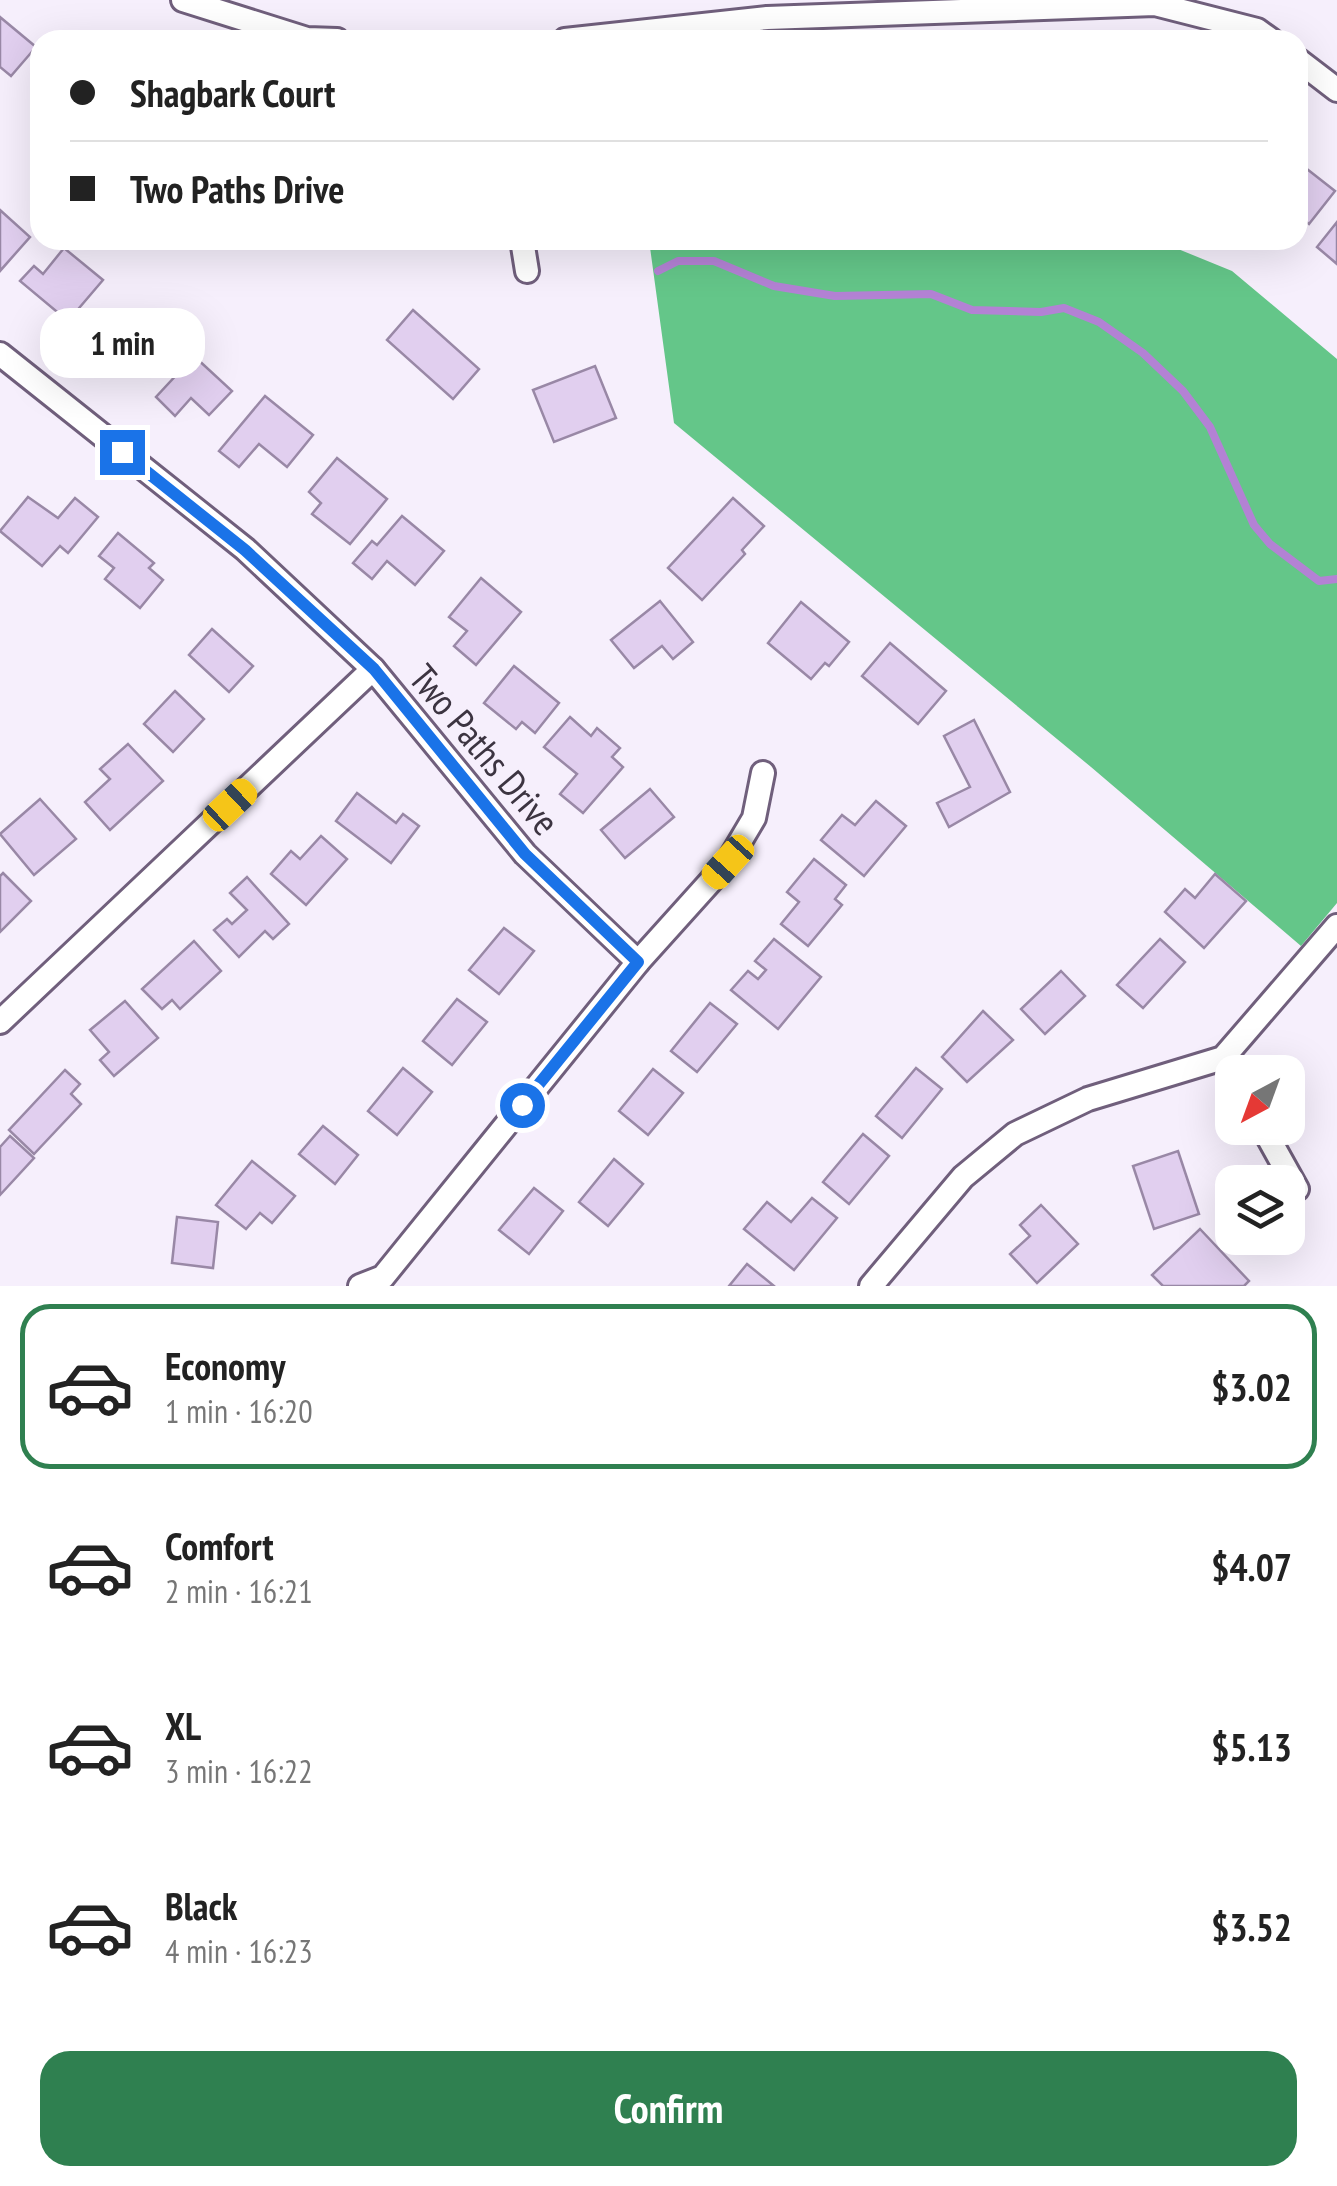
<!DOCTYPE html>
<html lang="en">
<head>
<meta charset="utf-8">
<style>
  body { margin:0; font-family:"PT Sans Narrow",sans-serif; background:#f6f6f6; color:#222; height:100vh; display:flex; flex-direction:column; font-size:38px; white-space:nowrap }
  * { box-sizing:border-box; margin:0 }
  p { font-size:32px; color:#767676 }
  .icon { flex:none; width:55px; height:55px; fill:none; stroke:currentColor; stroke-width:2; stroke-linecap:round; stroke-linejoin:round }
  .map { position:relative; height:1286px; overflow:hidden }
  .details { display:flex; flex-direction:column; background:#fff; flex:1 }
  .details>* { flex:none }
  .top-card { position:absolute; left:30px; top:30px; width:1278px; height:220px; border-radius:30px; box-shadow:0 10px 40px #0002; display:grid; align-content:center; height:220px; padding:0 40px; background:#fff }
  .needle { width:65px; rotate:221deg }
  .fabs { position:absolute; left:1215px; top:1055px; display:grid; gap:20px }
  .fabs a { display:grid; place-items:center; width:90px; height:90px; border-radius:20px; background:#fff; box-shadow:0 10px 40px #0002; font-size:50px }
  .end { position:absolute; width:45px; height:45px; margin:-22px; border:12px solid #1a73e8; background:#fff; box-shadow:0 0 0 5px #fff }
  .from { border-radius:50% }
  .bubble { position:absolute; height:70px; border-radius:30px; background:#fff; box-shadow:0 10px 40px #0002; font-size:32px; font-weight:600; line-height:70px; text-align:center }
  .car { position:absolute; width:30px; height:60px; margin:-30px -15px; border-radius:12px; box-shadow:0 0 8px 2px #0007; background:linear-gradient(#f5c518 24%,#345 0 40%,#f5c518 0 76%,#345 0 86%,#f5c518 0) }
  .top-card b { display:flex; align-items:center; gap:35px; height:95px; font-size:38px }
  .top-card b+b { border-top:2px solid #e0e0e0 }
  .top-card i { width:25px; height:25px; background:#222 }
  ul { padding:18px 0 0; list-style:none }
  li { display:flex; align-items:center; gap:30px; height:165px; margin:0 20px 15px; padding:0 20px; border:5px solid transparent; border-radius:30px }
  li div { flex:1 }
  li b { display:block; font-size:38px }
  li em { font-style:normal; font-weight:600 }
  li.current { border-color:#2f8050 }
  li>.icon { width:90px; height:90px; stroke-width:1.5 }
  .primary-button { display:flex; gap:20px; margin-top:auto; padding:20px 40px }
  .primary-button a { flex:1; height:115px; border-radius:30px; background:#2f8050; color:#fff; font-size:40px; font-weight:600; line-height:115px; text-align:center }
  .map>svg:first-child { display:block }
  .forest { fill:#64c689 }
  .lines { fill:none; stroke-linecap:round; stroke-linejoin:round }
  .stream { stroke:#b382d4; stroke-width:8 }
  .building { fill:#e1cfef; stroke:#9988a6; stroke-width:2.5 }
  .minor-casing { stroke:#705f7c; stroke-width:28 }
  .minor { stroke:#fff; stroke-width:22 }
  .route { stroke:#1a73e8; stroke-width:12 }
  .labels { text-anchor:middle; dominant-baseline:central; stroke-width:9; stroke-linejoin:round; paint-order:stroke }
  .street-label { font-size:38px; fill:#3c3441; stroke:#f6effc }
</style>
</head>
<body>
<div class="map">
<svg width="1337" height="1286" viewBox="0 0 1337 1286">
  <rect width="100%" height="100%" fill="#f6effc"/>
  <path class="forest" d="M 649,240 L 1156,240 L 1232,271 L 1337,359 L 1337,903 L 1301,946 L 1091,767 L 674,423 Z"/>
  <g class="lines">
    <path class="stream" d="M 658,271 L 678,261 L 714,261 L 774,286 L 835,296 L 931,294 L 972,310 L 1041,312 L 1064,308 L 1099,322 L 1143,353 L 1183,391 L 1210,427 L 1254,525 L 1270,544 L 1319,581 L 1337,579"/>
  </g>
  <g class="building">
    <path d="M 0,17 L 36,47 L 11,76 L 0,67 Z"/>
    <path d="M 1298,162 L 1335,191 L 1309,224 L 1298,215 Z"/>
    <path d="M 0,210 L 30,237 L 0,271 Z"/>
    <path d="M 1337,222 L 1337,264 L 1317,247 Z"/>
    <path d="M 64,248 L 103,280 L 68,321 L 20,281 L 34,266 L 43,274 Z"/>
    <path d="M 413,310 L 479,369 L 453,399 L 387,340 Z"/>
    <path d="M 194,356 L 232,391 L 209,415 L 191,398 L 175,416 L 156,397 Z"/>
    <path d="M 595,366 L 616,418 L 554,442 L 533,390 Z"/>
    <path d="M 265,396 L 313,435 L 287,467 L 259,444 L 239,467 L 219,451 Z"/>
    <path d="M 337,458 L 387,499 L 350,544 L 312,514 L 321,503 L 309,492 Z"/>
    <path d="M 28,497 L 58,518 L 75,498 L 98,517 L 68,553 L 60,546 L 42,566 L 0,531 Z"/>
    <path d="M 733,498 L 764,526 L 742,550 L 745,554 L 702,600 L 668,568 Z"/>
    <path d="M 402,516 L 444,551 L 415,585 L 387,561 L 372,579 L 353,563 L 372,541 L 377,545 Z"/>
    <path d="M 118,533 L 154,563 L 149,568 L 163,580 L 140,608 L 105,579 L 114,568 L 99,556 Z"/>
    <path d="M 481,578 L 521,612 L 476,665 L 454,646 L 467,631 L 449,617 Z"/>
    <path d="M 660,601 L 693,642 L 673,659 L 662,646 L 634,668 L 611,640 Z"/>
    <path d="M 801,602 L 849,642 L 829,666 L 825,663 L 811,679 L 768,643 Z"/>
    <path d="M 212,629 L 253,666 L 229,692 L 189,655 Z"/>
    <path d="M 890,643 L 946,691 L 918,724 L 862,676 Z"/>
    <path d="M 514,666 L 559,703 L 535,733 L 522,722 L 516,729 L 484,703 Z"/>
    <path d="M 175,691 L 204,719 L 173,752 L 144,724 Z"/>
    <path d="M 570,717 L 591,736 L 597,728 L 620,748 L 612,757 L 623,767 L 583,813 L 560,794 L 577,774 L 544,747 Z"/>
    <path d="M 974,720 L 1010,792 L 949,827 L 937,803 L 970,787 L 944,736 Z"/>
    <path d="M 128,744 L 163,781 L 110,830 L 85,802 L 110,779 L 100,769 Z"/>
    <path d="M 650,789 L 674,817 L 625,858 L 601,830 Z"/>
    <path d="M 357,793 L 396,823 L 403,814 L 419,826 L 391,863 L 336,821 Z"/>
    <path d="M 40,799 L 76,839 L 34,875 L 0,834 Z"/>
    <path d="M 876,801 L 906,826 L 864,876 L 821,840 L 842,815 L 855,825 Z"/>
    <path d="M 321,836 L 347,859 L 306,905 L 271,874 L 291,851 L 300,859 Z"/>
    <path d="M 814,859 L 846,885 L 835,899 L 842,905 L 808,946 L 781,924 L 799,902 L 787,892 Z"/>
    <path d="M 3,873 L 31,901 L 0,932 L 0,876 Z"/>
    <path d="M 1215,874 L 1246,901 L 1204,948 L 1165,912 L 1185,889 L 1195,898 Z"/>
    <path d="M 247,877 L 289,924 L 273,939 L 265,931 L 239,957 L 214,930 L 227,919 L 232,924 L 247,910 L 230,893 Z"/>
    <path d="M 504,928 L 534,951 L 499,994 L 469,970 Z"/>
    <path d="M 774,939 L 821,977 L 778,1029 L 731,990 L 748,971 L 758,979 L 766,970 L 755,961 Z"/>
    <path d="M 1160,939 L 1185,962 L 1143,1008 L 1117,985 Z"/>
    <path d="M 194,941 L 221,971 L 180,1009 L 172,1000 L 162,1009 L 142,989 Z"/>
    <path d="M 1061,971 L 1085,996 L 1045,1034 L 1021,1009 Z"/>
    <path d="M 457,999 L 487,1022 L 452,1065 L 423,1041 Z"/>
    <path d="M 125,1001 L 158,1038 L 114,1076 L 100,1060 L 109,1052 L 90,1030 Z"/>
    <path d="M 710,1003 L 737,1024 L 697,1072 L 671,1051 Z"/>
    <path d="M 983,1011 L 1013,1040 L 967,1082 L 942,1057 Z"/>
    <path d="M 403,1068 L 432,1092 L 397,1135 L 368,1111 Z"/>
    <path d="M 916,1068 L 942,1089 L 902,1138 L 876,1116 Z"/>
    <path d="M 653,1069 L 683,1093 L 648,1135 L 619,1111 Z"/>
    <path d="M 65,1070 L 80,1084 L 71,1094 L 81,1104 L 34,1154 L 9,1130 Z"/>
    <path d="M 323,1126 L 358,1155 L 335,1184 L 299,1154 Z"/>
    <path d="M 863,1134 L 889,1156 L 849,1204 L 823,1182 Z"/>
    <path d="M 10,1136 L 34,1158 L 0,1195 L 0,1147 Z"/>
    <path d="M 1178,1151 L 1199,1214 L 1154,1229 L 1133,1166 Z"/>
    <path d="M 614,1159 L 643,1184 L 608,1226 L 579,1202 Z"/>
    <path d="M 252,1161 L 295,1196 L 272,1223 L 260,1213 L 246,1229 L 216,1205 Z"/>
    <path d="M 534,1188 L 563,1211 L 529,1254 L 499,1230 Z"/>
    <path d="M 812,1198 L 837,1218 L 794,1270 L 744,1229 L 767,1202 L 791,1222 Z"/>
    <path d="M 1041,1205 L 1078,1244 L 1037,1283 L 1010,1254 L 1030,1236 L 1020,1225 Z"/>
    <path d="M 177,1217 L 218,1222 L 213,1268 L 172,1263 Z"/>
    <path d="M 1200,1229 L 1249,1281 L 1244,1286 L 1163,1286 L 1152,1275 Z"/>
    <path d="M 747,1264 L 774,1286 L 729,1286 Z"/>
  </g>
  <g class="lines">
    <g class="minor-casing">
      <g id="minor">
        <path d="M 183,0 L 307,39 L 337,40"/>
        <path d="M 565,40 L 767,18 L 1155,4 L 1257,30 L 1271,40"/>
        <path d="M 1298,60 L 1337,90"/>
        <path d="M 522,240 L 527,271"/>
        <path d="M 0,354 L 245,549 L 373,669 L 525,854 L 638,962"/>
        <path d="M 0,1022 L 373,669"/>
        <path d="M 1263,1128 L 1297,1189"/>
        <path d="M 360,1286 L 383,1277 L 638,962 L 728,862 L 754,818 L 763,773"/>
        <path d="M 871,1286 L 963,1177 L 1015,1134 L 1088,1099 L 1223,1058 L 1337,926"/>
      </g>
    </g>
    <use href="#minor" class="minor"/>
  </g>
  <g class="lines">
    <path class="route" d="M 122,452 L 245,550 L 374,669 L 525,854 L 638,962 L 522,1105"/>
  </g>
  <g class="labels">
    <g class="street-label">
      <text transform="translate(485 749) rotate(50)">Two Paths Drive</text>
    </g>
  </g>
</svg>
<div class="fabs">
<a><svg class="needle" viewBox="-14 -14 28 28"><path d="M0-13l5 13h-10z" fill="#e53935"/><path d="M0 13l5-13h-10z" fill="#767676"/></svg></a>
<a><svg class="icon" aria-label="layers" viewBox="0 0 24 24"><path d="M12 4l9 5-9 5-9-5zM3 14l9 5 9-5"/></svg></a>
</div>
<i class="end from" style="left:522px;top:1105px"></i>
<i class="end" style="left:122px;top:452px"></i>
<div class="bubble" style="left:40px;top:308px;width:165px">1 min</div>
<i class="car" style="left:230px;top:805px;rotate:47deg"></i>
<i class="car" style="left:728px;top:862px;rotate:222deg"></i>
<div class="top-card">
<b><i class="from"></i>Shagbark Court</b>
<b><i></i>Two Paths Drive</b>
</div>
</div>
<section class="details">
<ul>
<li class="current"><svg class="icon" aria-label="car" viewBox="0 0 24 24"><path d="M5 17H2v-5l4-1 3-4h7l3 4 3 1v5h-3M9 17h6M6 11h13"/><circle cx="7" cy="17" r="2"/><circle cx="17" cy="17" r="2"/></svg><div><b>Economy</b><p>1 min · 16:20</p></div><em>$3.02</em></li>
<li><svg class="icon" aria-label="car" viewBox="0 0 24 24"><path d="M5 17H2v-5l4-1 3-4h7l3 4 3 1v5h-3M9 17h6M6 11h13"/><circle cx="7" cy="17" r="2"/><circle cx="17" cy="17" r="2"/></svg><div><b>Comfort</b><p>2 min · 16:21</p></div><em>$4.07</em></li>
<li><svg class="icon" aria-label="car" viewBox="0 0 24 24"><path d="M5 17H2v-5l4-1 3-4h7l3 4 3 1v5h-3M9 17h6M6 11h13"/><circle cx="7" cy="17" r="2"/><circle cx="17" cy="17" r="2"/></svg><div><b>XL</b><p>3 min · 16:22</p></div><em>$5.13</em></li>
<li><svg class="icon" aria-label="car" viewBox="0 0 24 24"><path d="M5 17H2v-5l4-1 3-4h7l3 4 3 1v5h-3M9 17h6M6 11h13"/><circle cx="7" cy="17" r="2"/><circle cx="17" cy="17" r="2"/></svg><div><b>Black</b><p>4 min · 16:23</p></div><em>$3.52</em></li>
</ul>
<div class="primary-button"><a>Confirm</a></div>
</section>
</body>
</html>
